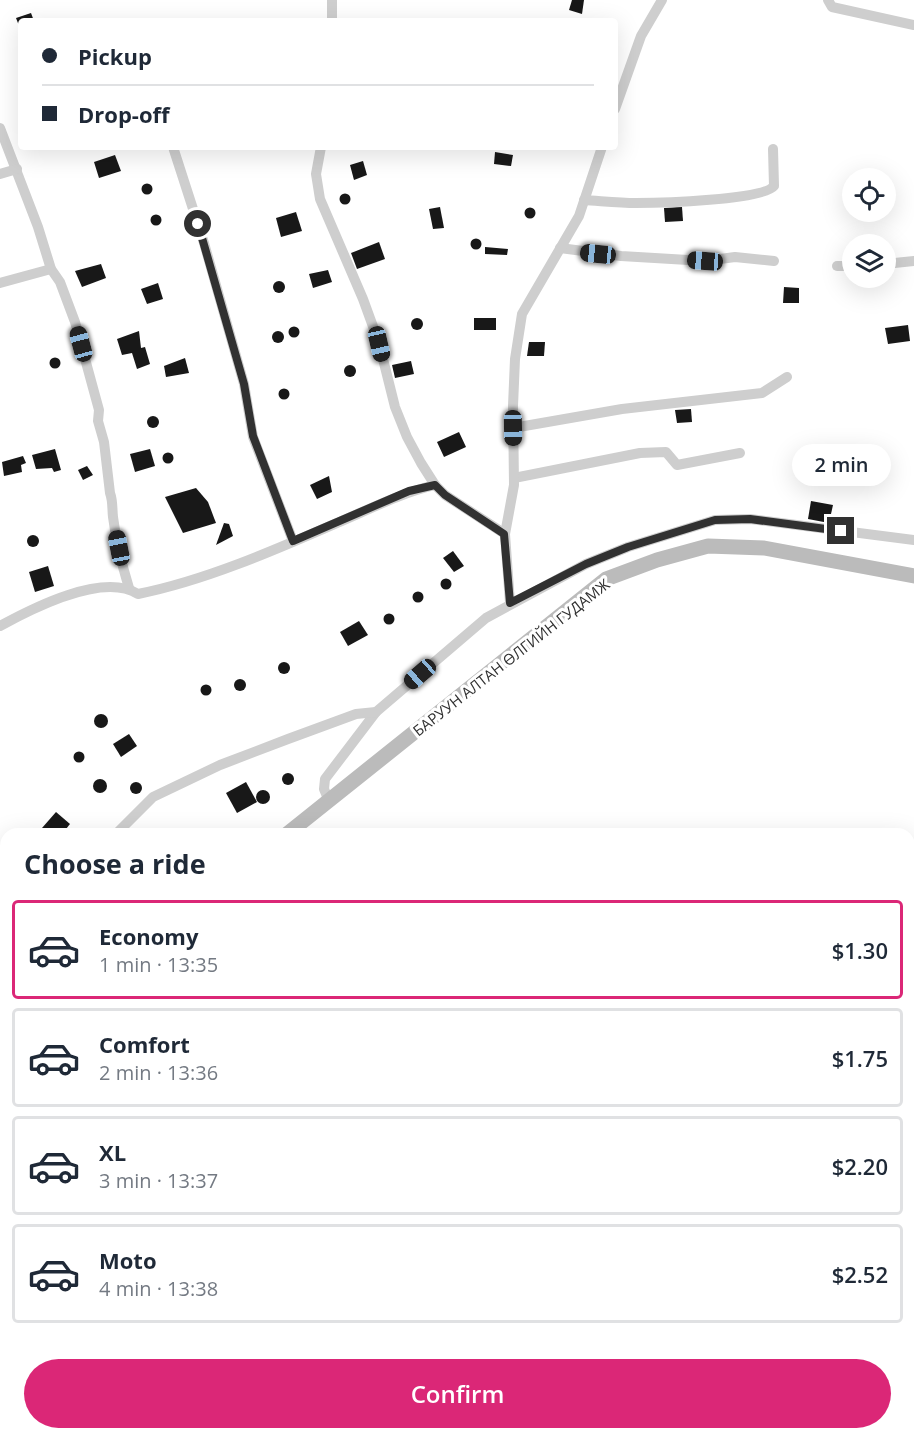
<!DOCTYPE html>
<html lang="en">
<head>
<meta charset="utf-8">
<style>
  body { margin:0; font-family:"Open Sans",sans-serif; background:#f2f2f3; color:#1f2937; height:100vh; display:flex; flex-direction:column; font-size:22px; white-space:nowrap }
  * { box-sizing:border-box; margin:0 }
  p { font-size:20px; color:#747a83 }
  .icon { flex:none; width:33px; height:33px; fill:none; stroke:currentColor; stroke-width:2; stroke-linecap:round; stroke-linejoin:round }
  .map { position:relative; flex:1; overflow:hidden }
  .drawer { position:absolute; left:0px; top:828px; width:915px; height:612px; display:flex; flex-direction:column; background:#fff; border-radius:18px 18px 0 0; box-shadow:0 6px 24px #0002 }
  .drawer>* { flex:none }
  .hud { position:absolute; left:18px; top:18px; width:600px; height:132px; border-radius:6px; box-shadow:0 6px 24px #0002; display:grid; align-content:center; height:132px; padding:0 24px; background:#fff }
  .controls { position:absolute; left:842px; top:168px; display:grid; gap:12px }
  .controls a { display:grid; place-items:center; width:54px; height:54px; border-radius:50%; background:#fff; box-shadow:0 6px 24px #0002; font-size:30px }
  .end { position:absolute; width:27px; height:27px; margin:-14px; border:8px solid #313131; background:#fff; box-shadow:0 0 0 3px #fff }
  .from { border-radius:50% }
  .bubble { position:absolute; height:42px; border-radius:21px; background:#fff; box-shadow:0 6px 24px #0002; font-size:20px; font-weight:600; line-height:42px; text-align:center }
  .car { position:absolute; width:18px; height:36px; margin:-18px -9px; border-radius:8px; box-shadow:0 0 4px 2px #0007; background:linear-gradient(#222 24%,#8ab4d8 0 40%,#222 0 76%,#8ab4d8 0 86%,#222 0) }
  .hud b { display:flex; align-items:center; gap:21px; height:57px; font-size:22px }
  .hud b+b { border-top:2px solid #e0e1e3 }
  .hud i { width:15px; height:15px; background:#1f2937 }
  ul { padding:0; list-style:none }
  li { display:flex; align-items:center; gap:18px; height:99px; margin:0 12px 9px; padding:0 12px; border:3px solid #e0e1e3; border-radius:6px }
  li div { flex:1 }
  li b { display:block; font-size:22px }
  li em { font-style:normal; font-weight:600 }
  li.selected { border-color:#db2777 }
  li>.icon { width:54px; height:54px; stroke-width:1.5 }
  h2 { padding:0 24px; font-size:27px; line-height:72px }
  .button { display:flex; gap:12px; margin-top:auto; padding:12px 24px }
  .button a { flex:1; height:69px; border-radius:36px; background:#db2777; color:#fff; font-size:24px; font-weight:600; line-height:69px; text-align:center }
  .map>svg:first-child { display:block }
  .building { fill:#181818 }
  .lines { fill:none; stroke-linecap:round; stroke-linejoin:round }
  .street { stroke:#cecece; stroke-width:10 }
  .secondary { stroke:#bbb; stroke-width:15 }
  .route { stroke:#313131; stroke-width:8 }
  .labels { text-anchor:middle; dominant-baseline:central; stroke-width:6; stroke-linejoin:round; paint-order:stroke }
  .street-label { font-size:15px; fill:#313131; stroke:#fff }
</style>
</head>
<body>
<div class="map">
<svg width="914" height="1440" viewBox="0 0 914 1440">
  <rect width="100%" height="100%" fill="#fff"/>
  <g class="building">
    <path d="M 572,0 L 584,0 L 582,14 L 569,10 Z"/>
    <path d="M 31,13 L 34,21 L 21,21 L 21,31 L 16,18 Z"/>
    <path d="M 495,152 L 513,155 L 511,166 L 494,164 Z"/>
    <path d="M 115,155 L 121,171 L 99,178 L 94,162 Z"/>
    <path d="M 363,161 L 367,175 L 354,180 L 350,165 Z"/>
    <circle cx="147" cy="189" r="5.5"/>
    <circle cx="345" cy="199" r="5.5"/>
    <path d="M 440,207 L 444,228 L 433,229 L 429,209 Z"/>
    <path d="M 682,207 L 683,221 L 665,222 L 664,208 Z"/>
    <circle cx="530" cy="213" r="5.5"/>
    <path d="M 296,212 L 302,231 L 281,237 L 276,218 Z"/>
    <circle cx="156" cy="220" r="5.5"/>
    <circle cx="476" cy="244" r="5.5"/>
    <path d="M 379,242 L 385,259 L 357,269 L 351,253 Z"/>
    <path d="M 485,247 L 508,249 L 507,255 L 485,254 Z"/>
    <path d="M 101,264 L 106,278 L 82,287 L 75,271 Z"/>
    <path d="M 328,270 L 332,282 L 313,288 L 309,274 Z"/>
    <circle cx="279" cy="287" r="6"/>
    <path d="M 158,283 L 163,299 L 147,304 L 141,289 Z"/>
    <path d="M 784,287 L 799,288 L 799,303 L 783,303 Z"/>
    <circle cx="417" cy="324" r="6"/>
    <rect x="474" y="318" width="22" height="12"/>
    <path d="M 908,325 L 910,341 L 888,344 L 885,328 Z"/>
    <circle cx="294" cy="332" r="5.5"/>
    <path d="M 139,331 L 141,348 L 145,347 L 150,364 L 137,369 L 132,353 L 122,355 L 117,339 Z"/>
    <circle cx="278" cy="337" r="6"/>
    <path d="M 529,342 L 545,342 L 544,356 L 527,356 Z"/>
    <circle cx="55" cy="363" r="5.5"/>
    <path d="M 185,358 L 189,373 L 166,377 L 164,366 Z"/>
    <path d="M 411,361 L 414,374 L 395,378 L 392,365 Z"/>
    <circle cx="350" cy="371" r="6"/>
    <circle cx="284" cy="394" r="5.5"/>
    <path d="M 691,409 L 692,422 L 677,423 L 675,410 Z"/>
    <circle cx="153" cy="422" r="6"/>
    <path d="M 459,432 L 466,447 L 444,457 L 437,442 Z"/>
    <path d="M 55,449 L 61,470 L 54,472 L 52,468 L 36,469 L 32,455 Z"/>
    <path d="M 150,449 L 155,466 L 135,472 L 130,454 Z"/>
    <circle cx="168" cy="458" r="5.5"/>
    <path d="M 23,456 L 26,463 L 21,465 L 22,472 L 4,476 L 2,462 Z"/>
    <path d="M 87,466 L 93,475 L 83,480 L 78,470 Z"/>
    <circle cx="863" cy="473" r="7"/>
    <path d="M 329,476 L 332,492 L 317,499 L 310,485 Z"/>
    <path d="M 196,488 L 208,502 L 216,523 L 183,533 L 165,497 Z"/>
    <path d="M 811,501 L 833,505 L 829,523 L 808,519 Z"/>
    <path d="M 224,523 L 229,524 L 233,536 L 216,545 Z"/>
    <circle cx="33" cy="541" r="6"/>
    <path d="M 453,551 L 464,566 L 454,572 L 443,558 Z"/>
    <path d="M 48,566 L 54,586 L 35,592 L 29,572 Z"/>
    <circle cx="446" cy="584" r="5.5"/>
    <circle cx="418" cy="597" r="5.5"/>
    <circle cx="389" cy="619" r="5.5"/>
    <path d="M 359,621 L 368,635 L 348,646 L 340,632 Z"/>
    <circle cx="284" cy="668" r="6"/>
    <circle cx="240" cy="685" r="6"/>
    <circle cx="206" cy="690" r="5.5"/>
    <circle cx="101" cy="721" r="7"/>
    <path d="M 129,734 L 137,746 L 121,757 L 113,744 Z"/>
    <circle cx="79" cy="757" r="5.5"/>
    <circle cx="288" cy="779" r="6"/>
    <circle cx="100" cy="786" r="7"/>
    <circle cx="136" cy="788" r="6"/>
    <path d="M 246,782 L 257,802 L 237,813 L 226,793 Z"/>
    <circle cx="263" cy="797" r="7"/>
    <path d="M 56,812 L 70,824 L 62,834 L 50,834 L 42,828 Z"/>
  </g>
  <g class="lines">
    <g class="street">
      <path d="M 828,0 L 832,7 L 914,25"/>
      <path d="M 332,21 L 332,0"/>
      <path d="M 615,109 L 641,36 L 662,0"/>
      <path d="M 0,128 L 38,227 L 51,269 L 60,282 L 75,322 L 99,410 L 98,421 L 104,442 L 110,493 C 113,501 112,508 113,517 C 116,541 122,565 129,588"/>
      <path d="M 173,147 L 204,243 L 244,384 L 253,437 L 293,541"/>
      <path d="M 321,147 L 316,174 L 320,199 L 363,299 L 379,343 L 395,407 L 407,437 L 421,463 L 435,485"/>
      <path d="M 0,174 L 17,169"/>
      <path d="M 584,200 C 601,201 619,203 636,203 C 659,203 763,200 774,186 L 773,149"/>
      <path d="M 560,248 L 621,256 L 705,261 L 735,257 L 774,261"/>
      <path d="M 885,264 L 914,261"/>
      <path d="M 837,266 L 852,266"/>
      <path d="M 0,283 L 51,269"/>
      <path d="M 513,428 L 622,409 L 762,393 L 787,377"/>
      <path d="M 514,478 L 640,453 L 666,452 L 677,465 L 740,453"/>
      <path d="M 510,603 L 505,534 L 514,485 L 513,406 L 515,359 L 522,314 L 579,216 L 602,147"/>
      <path d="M 0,626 C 33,608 103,572 138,594 C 204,581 275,550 337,523 C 370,509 401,493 435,485 L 445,495 L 505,534"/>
      <path d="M 329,801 L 324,789 L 325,779 L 376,712 L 486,618 L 586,564 L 628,547 L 715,520 L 750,519 L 914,540"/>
      <path d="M 116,834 L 153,797 L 220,765 L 288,739 L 356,714 L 376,712"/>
      <path d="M 909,1056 L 914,1054"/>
      <path d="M 909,1126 L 914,1129"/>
      <path d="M 844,1434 L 845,1440"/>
      <path d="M 201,1440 L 202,1434"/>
    </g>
    <g class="secondary">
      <path d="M 287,834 L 606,579 L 657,560 L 708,546 L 764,548 L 914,576"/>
      <path d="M 0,966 L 6,962"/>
    </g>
  </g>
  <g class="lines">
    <path class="route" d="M 198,224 L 244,384 L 253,436 L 293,541 L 409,491 L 435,485 L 445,495 L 504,534 L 510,603 L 586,564 L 628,547 L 715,520 L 750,519 L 841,531"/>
  </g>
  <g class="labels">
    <g class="street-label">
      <text transform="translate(511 657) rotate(-38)">БАРУУН АЛТАН ӨЛГИЙН ГУДАМЖ</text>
    </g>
  </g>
</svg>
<div class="controls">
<a><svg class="icon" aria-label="locate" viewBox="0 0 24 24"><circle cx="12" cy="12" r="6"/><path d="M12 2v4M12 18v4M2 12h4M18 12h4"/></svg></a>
<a><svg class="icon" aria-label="layers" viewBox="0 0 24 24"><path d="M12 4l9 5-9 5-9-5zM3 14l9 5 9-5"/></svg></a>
</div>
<i class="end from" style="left:198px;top:224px"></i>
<i class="end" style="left:841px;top:531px"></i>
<div class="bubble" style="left:792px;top:444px;width:99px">2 min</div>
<i class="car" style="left:598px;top:254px;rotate:276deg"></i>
<i class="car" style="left:705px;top:261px;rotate:274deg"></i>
<i class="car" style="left:81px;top:344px;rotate:345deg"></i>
<i class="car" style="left:379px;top:344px;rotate:167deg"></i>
<i class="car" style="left:513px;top:428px;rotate:179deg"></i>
<i class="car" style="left:119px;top:548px;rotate:349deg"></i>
<i class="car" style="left:420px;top:674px;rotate:229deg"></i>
<div class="hud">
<b><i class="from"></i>Pickup</b>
<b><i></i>Drop-off</b>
</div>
<section class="drawer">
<h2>Choose a ride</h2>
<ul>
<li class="selected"><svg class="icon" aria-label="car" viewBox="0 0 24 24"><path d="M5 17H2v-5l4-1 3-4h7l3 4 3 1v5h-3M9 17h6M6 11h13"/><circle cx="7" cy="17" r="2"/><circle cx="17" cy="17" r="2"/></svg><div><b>Economy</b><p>1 min · 13:35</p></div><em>$1.30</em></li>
<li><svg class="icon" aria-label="car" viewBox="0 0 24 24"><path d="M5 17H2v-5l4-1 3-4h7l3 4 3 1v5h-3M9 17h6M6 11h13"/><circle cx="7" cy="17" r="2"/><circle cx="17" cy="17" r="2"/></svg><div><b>Comfort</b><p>2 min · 13:36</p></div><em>$1.75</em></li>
<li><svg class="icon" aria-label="car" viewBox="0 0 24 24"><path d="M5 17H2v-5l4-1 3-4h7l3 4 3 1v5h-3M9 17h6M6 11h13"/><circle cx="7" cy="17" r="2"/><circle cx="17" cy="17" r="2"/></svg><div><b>XL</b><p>3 min · 13:37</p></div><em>$2.20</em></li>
<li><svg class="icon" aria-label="car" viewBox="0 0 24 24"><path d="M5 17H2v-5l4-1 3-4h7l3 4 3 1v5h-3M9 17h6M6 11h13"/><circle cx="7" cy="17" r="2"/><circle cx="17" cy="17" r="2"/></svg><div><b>Moto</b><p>4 min · 13:38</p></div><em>$2.52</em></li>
</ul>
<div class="button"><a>Confirm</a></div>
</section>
</div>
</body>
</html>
